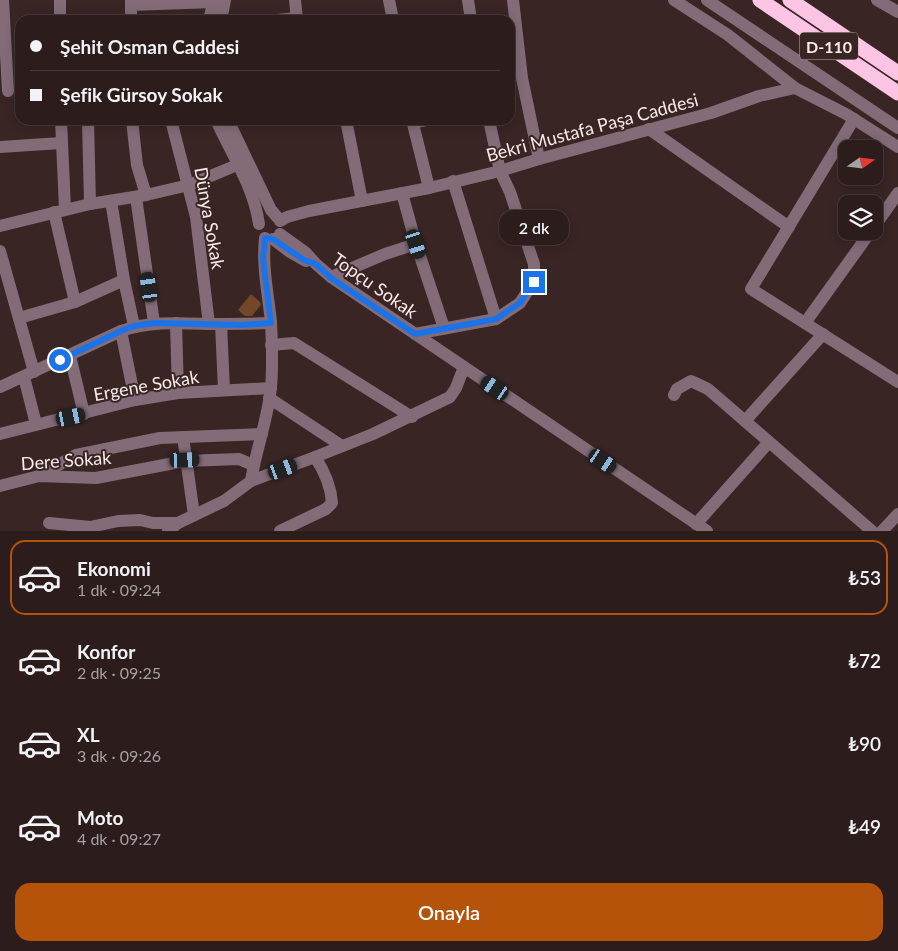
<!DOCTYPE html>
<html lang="tr">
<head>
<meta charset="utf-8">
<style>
  body { margin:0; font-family:Lato,sans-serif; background:#342525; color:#f1f3f6; height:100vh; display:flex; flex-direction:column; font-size:19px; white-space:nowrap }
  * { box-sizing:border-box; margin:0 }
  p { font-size:16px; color:#a6a1a3 }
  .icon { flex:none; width:28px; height:28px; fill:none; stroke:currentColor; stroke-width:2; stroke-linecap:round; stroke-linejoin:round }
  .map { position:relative; height:531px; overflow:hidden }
  .panel { display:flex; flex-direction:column; background:#2c1c1c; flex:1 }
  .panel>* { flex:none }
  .top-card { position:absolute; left:15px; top:15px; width:500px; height:110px; border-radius:15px; box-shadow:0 2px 12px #0003,0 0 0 1px #483a3b; display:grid; align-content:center; height:110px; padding:0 15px; background:#2c1c1c }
  .needle { width:32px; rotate:76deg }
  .buttons { position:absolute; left:838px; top:140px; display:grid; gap:10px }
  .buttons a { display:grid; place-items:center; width:45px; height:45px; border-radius:10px; background:#2c1c1c; box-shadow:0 2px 12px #0003,0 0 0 1px #483a3b; font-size:25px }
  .end { position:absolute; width:22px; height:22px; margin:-11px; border:6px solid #1a73e8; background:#fff; box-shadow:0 0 0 2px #fff }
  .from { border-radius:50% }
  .bubble { position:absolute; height:35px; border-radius:15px; background:#2c1c1c; box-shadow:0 2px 12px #0003,0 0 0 1px #483a3b; font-size:16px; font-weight:600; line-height:35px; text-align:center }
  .car { position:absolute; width:15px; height:30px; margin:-15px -8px; border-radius:6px; box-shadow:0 0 4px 1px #0007; background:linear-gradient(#222 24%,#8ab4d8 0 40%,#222 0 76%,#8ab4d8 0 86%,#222 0) }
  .top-card b { display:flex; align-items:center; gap:18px; height:48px; font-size:19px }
  .top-card b+b { border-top:1px solid #483a3b }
  .top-card i { width:12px; height:12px; background:#f1f3f6 }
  ul { padding:9px 0 0; list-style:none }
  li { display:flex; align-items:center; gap:15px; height:75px; margin:0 10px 8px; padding:0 5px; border:2px solid transparent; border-radius:15px }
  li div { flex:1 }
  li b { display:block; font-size:19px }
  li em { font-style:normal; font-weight:600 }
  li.active { border-color:#b45309 }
  li>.icon { width:45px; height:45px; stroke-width:1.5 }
  .primary-button { display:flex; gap:10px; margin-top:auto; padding:10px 15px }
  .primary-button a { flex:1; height:58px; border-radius:15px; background:#b45309; color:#fff; font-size:20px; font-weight:600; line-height:58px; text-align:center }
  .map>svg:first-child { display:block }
  .building { fill:#734728 }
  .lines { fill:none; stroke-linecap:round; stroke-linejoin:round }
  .minor { stroke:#836c78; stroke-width:12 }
  .highway { stroke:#fdc4e3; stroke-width:15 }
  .route { stroke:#1a73e8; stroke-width:6 }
  .labels { text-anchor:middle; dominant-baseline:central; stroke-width:4; stroke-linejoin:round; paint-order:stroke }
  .shield { fill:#3a2525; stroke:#c0afaf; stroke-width:1 }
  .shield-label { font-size:16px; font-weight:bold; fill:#f9eaea }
  .street-label { font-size:18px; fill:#f9eaea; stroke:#3a2525 }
</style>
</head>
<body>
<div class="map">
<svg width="898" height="531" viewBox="0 0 898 531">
  <rect width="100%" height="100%" fill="#3a2525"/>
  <path class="building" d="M 251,294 L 260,302 L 261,305 L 252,316 L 245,316 L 238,310 Z"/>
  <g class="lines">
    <g class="minor">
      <path d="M 3,0 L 8,91"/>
      <path d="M 60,0 L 60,20"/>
      <path d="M 295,0 L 297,20"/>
      <path d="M 389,0 L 393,20"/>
      <path d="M 468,0 L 471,20"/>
      <path d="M 513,0 L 522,78 L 539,159"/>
      <path d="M 674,0 L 728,35 L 795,88"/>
      <path d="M 707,0 L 898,128"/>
      <path d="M 877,0 L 898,12"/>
      <path d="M 131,5 L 214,2"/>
      <path d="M 131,20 L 131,0"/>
      <path d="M 209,20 L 214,0"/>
      <path d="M 221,20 L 225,0"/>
      <path d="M 277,20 L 296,18"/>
      <path d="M 854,119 L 751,289 L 898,382"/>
      <path d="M 61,120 L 65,209"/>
      <path d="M 88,120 L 90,204"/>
      <path d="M 132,120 L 137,165 L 146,195"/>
      <path d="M 171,120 L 196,217 L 209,324"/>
      <path d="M 216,120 C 231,153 254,187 259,224"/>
      <path d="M 228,120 L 271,210 L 277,217"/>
      <path d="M 346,120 L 362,201"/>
      <path d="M 412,120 L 429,188"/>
      <path d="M 413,123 L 427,120"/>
      <path d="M 649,129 L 789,227"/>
      <path d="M 0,147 L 61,143"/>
      <path d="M 453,181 L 496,319"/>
      <path d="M 402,193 L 416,244 L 444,328"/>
      <path d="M 136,197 L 154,323"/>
      <path d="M 111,201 L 124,280 L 134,326"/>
      <path d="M 54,212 L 75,302"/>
      <path d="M 280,221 L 287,217 L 309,211 L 429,188 L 500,171 L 539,159 L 711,113 L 759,96 L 795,88 L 846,114 L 898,147"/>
      <path d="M 0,226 L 90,204 L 146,195 L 189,185 L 237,165"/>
      <path d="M 874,227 L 898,193"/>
      <path d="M 280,234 L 305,252 L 316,264 L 331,277 L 707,531"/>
      <path d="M 273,239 L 290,252 L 306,261"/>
      <path d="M 0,251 L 34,372"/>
      <path d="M 331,277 L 385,254 L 416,244"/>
      <path d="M 19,318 L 75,302 L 124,280"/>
      <path d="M 176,323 L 178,393"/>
      <path d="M 805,323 L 871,231"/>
      <path d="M 221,324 L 224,390"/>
      <path d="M 121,331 L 135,400"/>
      <path d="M 415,334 L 496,319 L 520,303 L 534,281 L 534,264 L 510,192 L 500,171 L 489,120"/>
      <path d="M 271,345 L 294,343 L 412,417"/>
      <path d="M 70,356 L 84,414"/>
      <path d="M 24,377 L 36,424"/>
      <path d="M 0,387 L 121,331 C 150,321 179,323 209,324 C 230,324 250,324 271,323"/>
      <path d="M 674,395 L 677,389 L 691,381 L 708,389 L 872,531"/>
      <path d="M 269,398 L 342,446"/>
      <path d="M 745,421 L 823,334"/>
      <path d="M 0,434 L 135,400 L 178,393 L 271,388"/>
      <path d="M 183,437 L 194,515"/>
      <path d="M 315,457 L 373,434 L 450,397 L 456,388 L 464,367"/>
      <path d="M 39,476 L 76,455 L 160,438 L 262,434"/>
      <path d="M 251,481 L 315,457 C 325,472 331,486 332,503 L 326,509 L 280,531"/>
      <path d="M 0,486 L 39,476 L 96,478 L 185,461 L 239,459 L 253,465"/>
      <path d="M 49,523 L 90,527 L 118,521 L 140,520 L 153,523 L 178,523"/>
      <path d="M 696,524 L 769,442"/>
      <path d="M 168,531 L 178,523 L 224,501 L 251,481 C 256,449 268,419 271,387 C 273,366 272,343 271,322 C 268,293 262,267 265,238"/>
      <path d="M 882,531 L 898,514"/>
    </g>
    <g class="highway">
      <path d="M 760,0 L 898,93"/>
      <path d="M 790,0 L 898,73"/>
    </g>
  </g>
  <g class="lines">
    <path class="route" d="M 60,360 L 121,331 L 134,326 L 154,323 L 242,325 L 271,323 L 263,259 L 265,238 L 273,239 L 304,260 L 316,264 L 331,278 L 415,334 L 496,319 L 520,303 L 534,282"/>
  </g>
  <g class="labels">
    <rect class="shield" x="800" y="32.5" width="58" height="27" rx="4"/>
    <g class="shield-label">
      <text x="829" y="46">D-110</text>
    </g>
    <g class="street-label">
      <text transform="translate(592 127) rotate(-15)">Bekri Mustafa Paşa Caddesi</text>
      <text transform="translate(210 218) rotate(80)">Dünya Sokak</text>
      <text transform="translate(375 285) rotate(35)">Topçu Sokak</text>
      <text transform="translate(146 385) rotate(-10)">Ergene Sokak</text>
      <text transform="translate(66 460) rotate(-4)">Dere Sokak</text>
    </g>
  </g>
</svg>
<div class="buttons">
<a><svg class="needle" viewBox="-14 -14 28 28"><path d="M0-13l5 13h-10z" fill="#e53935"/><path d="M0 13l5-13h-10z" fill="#a6a1a3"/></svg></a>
<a><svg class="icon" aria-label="layers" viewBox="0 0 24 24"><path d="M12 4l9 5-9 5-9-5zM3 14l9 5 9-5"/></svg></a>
</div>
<i class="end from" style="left:60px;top:360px"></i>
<i class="end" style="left:534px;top:282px"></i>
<div class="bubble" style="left:499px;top:210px;width:70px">2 dk</div>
<i class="car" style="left:416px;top:244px;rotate:162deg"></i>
<i class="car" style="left:149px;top:287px;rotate:352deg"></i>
<i class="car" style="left:495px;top:388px;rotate:304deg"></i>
<i class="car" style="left:71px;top:417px;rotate:78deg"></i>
<i class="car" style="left:185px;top:460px;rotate:88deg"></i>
<i class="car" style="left:603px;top:461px;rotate:124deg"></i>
<i class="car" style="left:283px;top:469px;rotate:70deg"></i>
<div class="top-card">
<b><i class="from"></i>Şehit Osman Caddesi</b>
<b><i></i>Şefik Gürsoy Sokak</b>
</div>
</div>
<section class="panel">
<ul>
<li class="active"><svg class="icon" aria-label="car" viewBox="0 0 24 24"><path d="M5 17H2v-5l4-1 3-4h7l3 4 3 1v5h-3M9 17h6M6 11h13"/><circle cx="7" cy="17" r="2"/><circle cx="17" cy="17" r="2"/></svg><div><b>Ekonomi</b><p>1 dk · 09:24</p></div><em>₺53</em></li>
<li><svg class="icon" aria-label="car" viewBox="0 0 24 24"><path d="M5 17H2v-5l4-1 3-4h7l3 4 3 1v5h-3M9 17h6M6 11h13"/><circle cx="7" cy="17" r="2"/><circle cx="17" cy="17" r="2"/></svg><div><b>Konfor</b><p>2 dk · 09:25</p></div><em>₺72</em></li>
<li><svg class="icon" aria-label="car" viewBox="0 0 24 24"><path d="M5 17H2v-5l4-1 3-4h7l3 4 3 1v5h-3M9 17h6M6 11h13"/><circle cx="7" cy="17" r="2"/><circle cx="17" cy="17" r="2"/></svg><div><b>XL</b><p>3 dk · 09:26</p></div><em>₺90</em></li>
<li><svg class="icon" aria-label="car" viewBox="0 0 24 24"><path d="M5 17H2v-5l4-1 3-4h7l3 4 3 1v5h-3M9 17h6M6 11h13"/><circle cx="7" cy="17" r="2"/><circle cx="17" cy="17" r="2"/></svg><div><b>Moto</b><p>4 dk · 09:27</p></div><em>₺49</em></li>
</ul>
<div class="primary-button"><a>Onayla</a></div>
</section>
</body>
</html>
